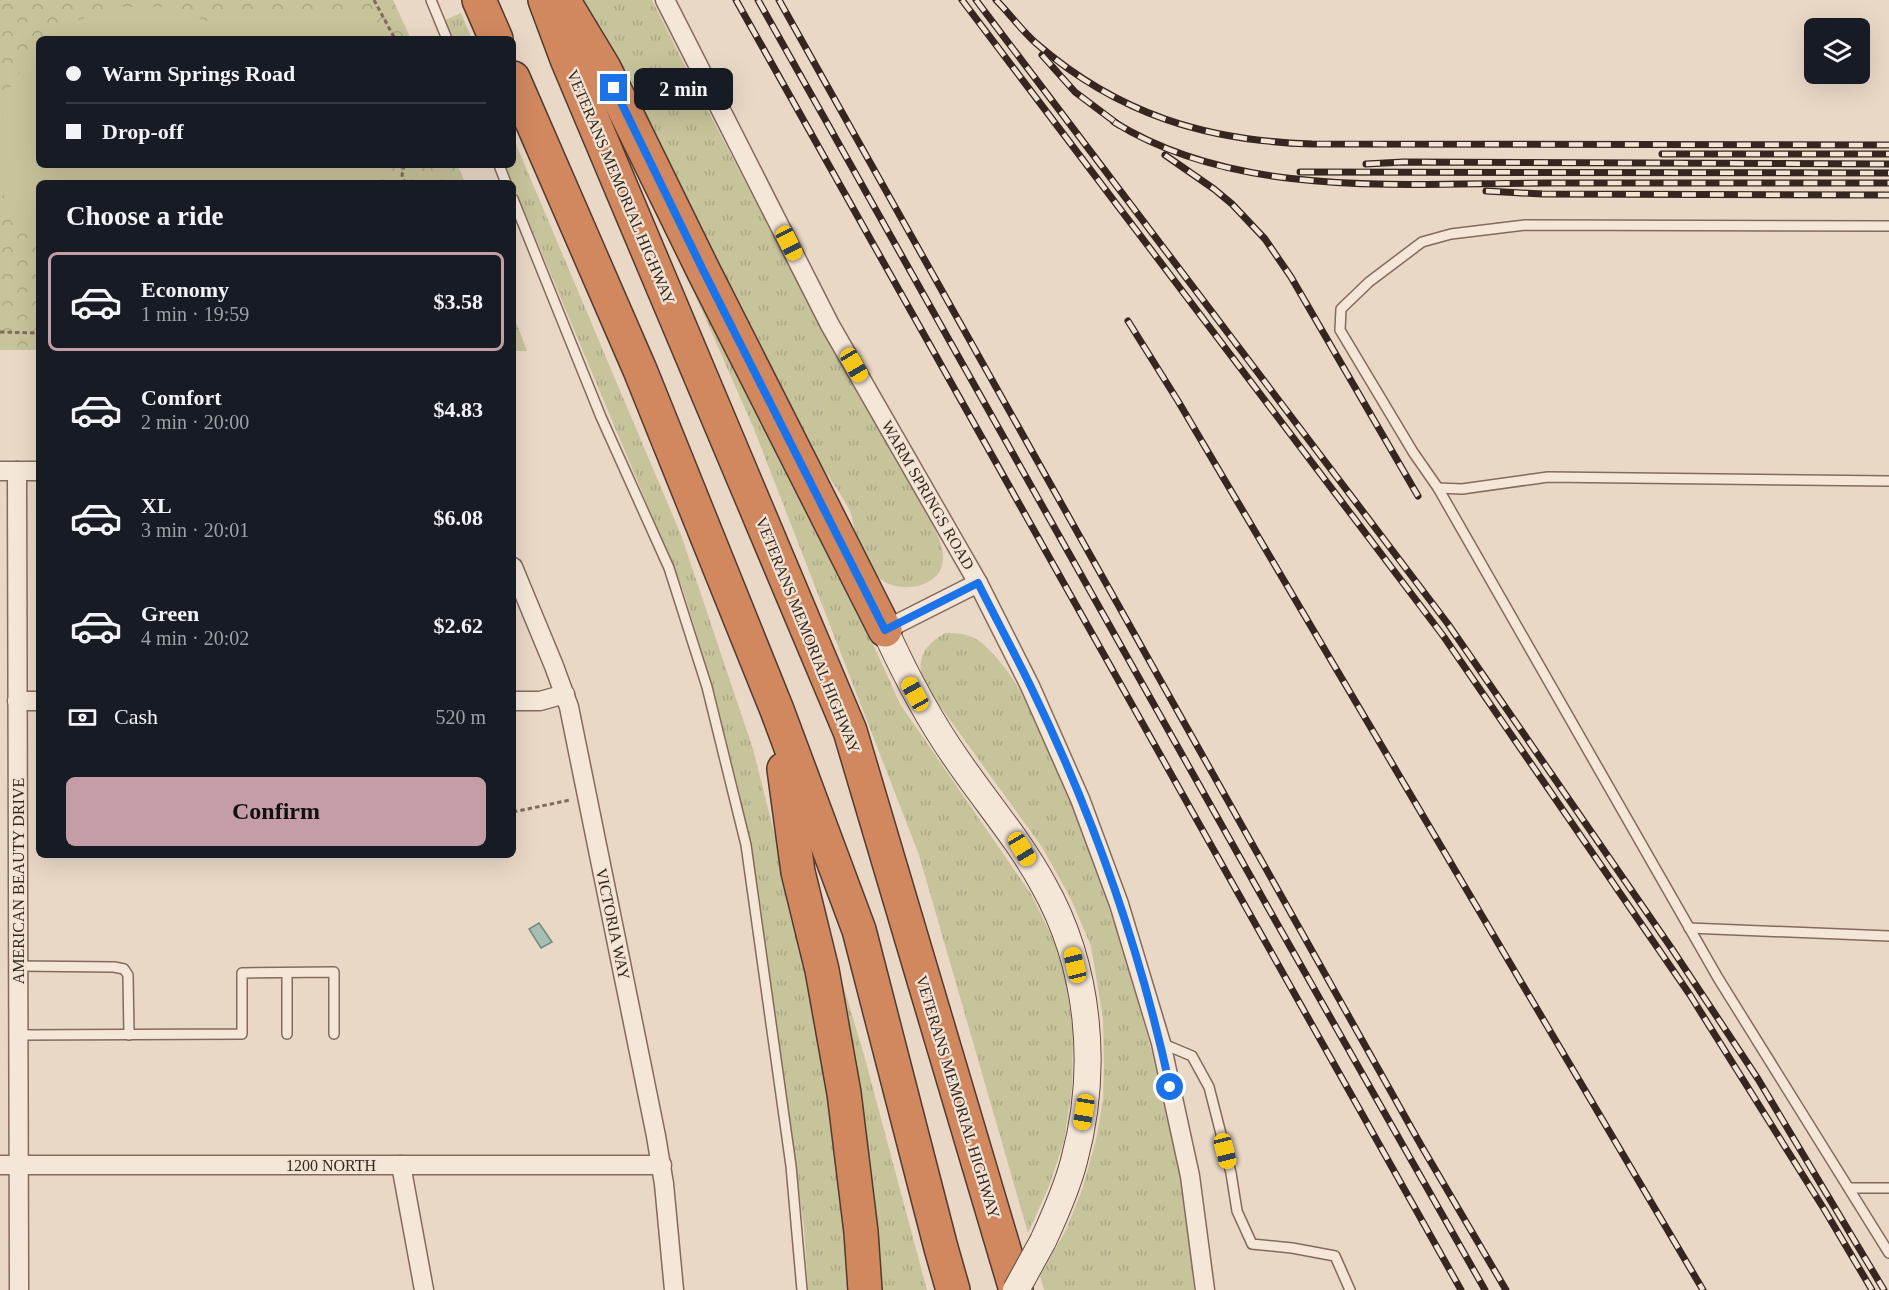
<!DOCTYPE html>
<html lang="en">
<head>
<meta charset="utf-8">
<style>
  body { margin:0; font-family:Georgia,serif; background:#20242c; color:#f1f3f6; height:100vh; display:flex; flex-direction:column; font-size:22px; white-space:nowrap }
  * { box-sizing:border-box; margin:0 }
  p { font-size:20px; color:#9ea1a6 }
  .icon { flex:none; width:33px; height:33px; fill:none; stroke:currentColor; stroke-width:2; stroke-linecap:round; stroke-linejoin:round }
  .map { position:relative; flex:1; overflow:hidden }
  .side { position:absolute; left:36px; top:180px; width:480px; height:678px; display:flex; flex-direction:column; background:#171b24; border-radius:9px; box-shadow:0 6px 24px #0002 }
  .side>* { flex:none }
  .top-card { position:absolute; left:36px; top:36px; width:480px; height:132px; border-radius:9px; box-shadow:0 6px 24px #0002; display:grid; align-content:center; height:132px; padding:0 30px; background:#171b24 }
  .tools { position:absolute; left:1804px; top:18px; display:grid; gap:12px }
  .tools a { display:grid; place-items:center; width:66px; height:66px; border-radius:9px; background:#171b24; box-shadow:0 6px 24px #0002; font-size:30px }
  .end { position:absolute; width:27px; height:27px; margin:-14px; border:8px solid #1a73e8; background:#fff; box-shadow:0 0 0 3px #fff }
  .from { border-radius:50% }
  .bubble { position:absolute; height:42px; border-radius:9px; background:#171b24; box-shadow:0 6px 24px #0002; font-size:20px; font-weight:700; line-height:42px; text-align:center }
  .car { position:absolute; width:18px; height:36px; margin:-18px -9px; border-radius:8px; box-shadow:0 0 4px 2px #0007; background:linear-gradient(#f5c518 24%,#345 0 40%,#f5c518 0 76%,#345 0 86%,#f5c518 0) }
  .top-card b { display:flex; align-items:center; gap:21px; height:57px; font-size:22px }
  .top-card b+b { border-top:2px solid #363941 }
  .top-card i { width:15px; height:15px; background:#f1f3f6 }
  ul { padding:0; list-style:none }
  li { display:flex; align-items:center; gap:18px; height:99px; margin:0 12px 9px; padding:0 18px; border:3px solid transparent; border-radius:9px }
  li div { flex:1 }
  li b { display:block; font-size:22px }
  li em { font-style:normal; font-weight:700 }
  li.on { border-color:#c49da7 }
  li>.icon { width:54px; height:54px; stroke-width:1.5 }
  h2 { padding:0 30px; font-size:27px; line-height:72px }
  .pay { display:flex; align-items:center; gap:15px; height:66px; padding:0 30px; font-size:22px }
  .pay p { margin-inline-start:auto }
  .cta { display:flex; gap:12px; margin-top:auto; padding:12px 30px }
  .cta a { flex:1; height:69px; border-radius:9px; background:#c49da7; color:#111; font-size:24px; font-weight:700; line-height:69px; text-align:center }
  .map>svg:first-child { display:block }
  .grass { fill:url(#grass-tufts) }
  .park { fill:url(#park-crowns) }
  .garden { fill:#c7c39b }
  .water { fill:#a7beb2; stroke:#6f8b7e; stroke-width:1.5 }
  .lines { fill:none; stroke-linecap:round; stroke-linejoin:round }
  .lane-casing { stroke:#836a5d; stroke-width:12 }
  .street-casing { stroke:#836a5d; stroke-width:21 }
  .secondary-casing { stroke:#654b41; stroke-width:28 }
  .highway-casing { stroke:#523a31; stroke-width:36 }
  .path { stroke:#836a5d; stroke-width:3; stroke-dasharray:4.5 3; stroke-linecap:butt }
  .lane { stroke:#f5e7d8; stroke-width:9 }
  .street { stroke:#f5e7d8; stroke-width:18 }
  .secondary { stroke:#f5e7d8; stroke-width:26 }
  .highway { stroke:#d1885f; stroke-width:33 }
  .rail-casing { stroke:#352620; stroke-width:7 }
  .rail { stroke:#f2e4d5; stroke-width:4.5; stroke-dasharray:14; stroke-linecap:butt }
  .secondary-bridge-casing { stroke:#654b41; stroke-width:28; stroke-linecap:butt }
  .secondary-bridge { stroke:#f5e7d8; stroke-width:26 }
  .route { stroke:#1a73e8; stroke-width:8 }
  .labels { text-anchor:middle; dominant-baseline:central; stroke-width:4.5; stroke-linejoin:round; paint-order:stroke }
  .street-label { font-size:16px; fill:#352620; stroke:#f2e4d5 }
</style>
</head>
<body>
<div class="map">
<svg width="1889" height="1290" viewBox="0 0 1889 1290">
  <defs>
    <pattern id="grass-tufts" width="24" height="20" patternUnits="userSpaceOnUse" patternTransform="scale(1.5)"><rect width="24" height="20" fill="#c7c39b"/><path d="M3 7l-1-3M5 7V3M7 7l1-3M15 17l-1-3M17 17v-4M19 17l1-3" fill="none" stroke="#aca785"/></pattern>
    <pattern id="park-crowns" width="20" height="18" patternUnits="userSpaceOnUse" patternTransform="scale(1.5)"><rect width="20" height="18" fill="#c7c39b"/><path d="M2 6a3 3 0 1 1 6 0M12 15a3 3 0 1 1 6 0" fill="none" stroke="#aca785"/></pattern>
  </defs>
  <rect width="100%" height="100%" fill="#ead8c6"/>
  <g class="grass">
    <path d="M 582,0 L 652,0 C 739,175 832,346 929,516 C 934,528 944,545 943,559 C 942,590 894,595 877,576 C 869,567 861,556 857,545 C 854,533 854,520 849,509 C 839,490 825,472 814,454 Z"/>
    <path d="M 461,13 L 472,39 L 453,39 L 445,20 Z"/>
    <path d="M 513,137 L 681,535 L 753,749 L 777,844 L 821,1049 L 842,1170 L 852,1290 L 808,1290 L 804,1228 L 757,885 L 739,791 L 715,694 L 683,590 L 505,165 L 513,165 Z"/>
    <path d="M 692,262 L 800,482 L 900,704 L 1031,894 L 1055,943 L 1066,983 L 1073,1030 L 1072,1088 L 1064,1141 L 1049,1186 L 1028,1233 L 919,855 L 754,429 L 682,265 Z"/>
    <path d="M 945,633 C 959,633 972,634 983,644 C 1018,675 1037,723 1055,764 C 1092,851 1121,940 1146,1031 C 1156,1066 1167,1101 1174,1137 C 1183,1187 1189,1239 1194,1290 L 1044,1290 L 1040,1276 L 1066,1230 L 1082,1190 L 1096,1140 L 1103,1099 L 1104,1065 L 1103,1019 L 1091,946 L 1070,897 L 1042,847 L 924,684 C 915,660 924,645 945,633 Z"/>
    <path d="M 835,958 L 864,1055 L 927,1290 L 876,1290 Z"/>
  </g>
  <g class="park">
    <path d="M 0,0 L 393,0 L 411,39 L 39,39 L 39,165 L 458,165 L 465,183 L 39,183 L 39,350 L 0,350 Z"/>
    <path d="M 513,314 L 527,351 L 513,351 Z"/>
  </g>
  <g class="garden">
    <path d="M 115,7 L 165,7 L 210,22 L 210,12 L 376,9 L 377,39 L 51,39 L 68,24 Z"/>
    <path d="M 39,49 L 39,165 L 379,165 L 380,183 L 39,183 L 39,249 C 27,238 9,211 4,195 C 0,172 0,122 5,99 C 11,84 27,59 39,49 Z"/>
  </g>
  <path class="water" d="M 539,923 L 552,942 L 541,948 L 529,929 Z"/>
  <g class="lines">
    <g class="lane-casing">
      <g id="lane">
        <path d="M 431,0 L 447,39"/>
        <path d="M 499,165 L 506,183"/>
        <path d="M 513,199 L 601,417 L 669,568 L 707,687 L 746,845 L 791,1166 L 802,1290"/>
        <path d="M 1889,226 L 1525,225 L 1451,234 L 1422,242 L 1369,282 L 1341,309 L 1340,330 L 1413,452 L 1438,488 L 1718,978 L 1889,1253"/>
        <path d="M 1438,488 L 1462,489 L 1548,477 L 1889,481"/>
        <path d="M 1689,928 L 1889,936"/>
        <path d="M 18,966 L 114,967 L 124,969 L 128,975 L 129,1035"/>
        <path d="M 287,1034 L 287,973"/>
        <path d="M 18,1035 L 242,1034 L 242,973 L 334,972 L 334,1034"/>
        <path d="M 1161,1043 L 1192,1056 L 1209,1087 L 1231,1173 L 1237,1211 L 1252,1244 L 1292,1248 L 1335,1256 L 1350,1290"/>
        <path d="M 1849,1188 L 1889,1188"/>
      </g>
    </g>
    <g class="street-casing">
      <g id="street">
        <path d="M 665,0 L 830,325 L 978,583 L 1030,686 L 1080,799 L 1119,904 L 1161,1043 L 1190,1176 L 1205,1290"/>
        <path d="M 0,471 L 39,471"/>
        <path d="M 17,471 L 19,1290"/>
        <path d="M 513,567 L 554,666 L 569,707 L 656,1136 L 664,1184 L 674,1290"/>
        <path d="M 885,630 L 978,583"/>
        <path d="M 17,701 L 39,701"/>
        <path d="M 513,701 L 540,701 L 565,694"/>
        <path d="M 0,1165 L 662,1165"/>
        <path d="M 401,1165 L 424,1290"/>
      </g>
    </g>
    <g class="secondary-casing">
      <path id="secondary" d="M 885,630 C 906,676 929,720 958,761 C 986,802 1019,840 1043,884 C 1090,967 1099,1069 1074,1161 C 1067,1188 1055,1215 1043,1241"/>
    </g>
    <g class="highway-casing">
      <g id="highway">
        <path d="M 479,0 L 496,39"/>
        <path d="M 545,0 L 567,59 L 850,731 L 1016,1290"/>
        <path d="M 563,0 L 604,68 L 703,270 L 885,630"/>
        <path d="M 513,78 L 640,370 L 777,710 L 859,930 L 941,1248 L 953,1290"/>
        <path d="M 784,769 L 798,872 L 822,970 L 844,1093 L 861,1232 L 865,1290"/>
      </g>
    </g>
    <g class="path">
      <path d="M 374,0 L 395,39"/>
      <path d="M 404,165 L 402,175 L 405,183"/>
      <path d="M 0,332 L 39,333"/>
      <path d="M 513,812 L 570,800"/>
    </g>
    <use href="#lane" class="lane"/>
    <use href="#street" class="street"/>
    <use href="#secondary" class="secondary"/>
    <use href="#highway" class="highway"/>
    <g class="rail-casing">
      <g id="rail">
        <path d="M 736,0 L 1461,1290"/>
        <path d="M 758,0 L 1266,904 L 1485,1290"/>
        <path d="M 779,0 L 1422,1147 L 1506,1290"/>
        <path d="M 962,0 L 1444,637 L 1690,995 L 1824,1209 L 1872,1290"/>
        <path d="M 976,0 L 1448,624 L 1672,949 L 1758,1079 L 1884,1290"/>
        <path d="M 996,0 C 1010,14 1022,31 1037,44 C 1118,114 1206,141 1312,144 L 1889,145"/>
        <path d="M 1042,55 L 1075,92 L 1119,125"/>
        <path d="M 1114,122 C 1240,200 1406,183 1548,183 C 1662,183 1775,183 1889,183"/>
        <path d="M 1662,154 L 1889,154"/>
        <path d="M 1165,155 L 1214,189 L 1232,204 L 1265,239 L 1291,277 L 1418,496"/>
        <path d="M 1366,164 L 1403,162 L 1889,164"/>
        <path d="M 1300,172 L 1889,173"/>
        <path d="M 1486,191 L 1542,194 L 1889,195"/>
        <path d="M 1128,321 L 1178,401 L 1703,1290"/>
      </g>
    </g>
    <use href="#rail" class="rail"/>
    <g class="secondary-bridge-casing">
      <path id="secondary-bridge" d="M 1016,1290 L 1043,1241"/>
    </g>
    <use href="#secondary-bridge" class="secondary-bridge"/>
  </g>
  <g class="lines">
    <path class="route" d="M 614,88 L 703,270 L 885,630 L 978,583 C 995,617 1013,650 1030,685 C 1092,812 1140,949 1170,1087"/>
  </g>
  <g class="labels">
    <g class="street-label">
      <text transform="translate(621 187) rotate(67)">VETERANS MEMORIAL HIGHWAY</text>
      <text transform="translate(928 495) rotate(60)">WARM SPRINGS ROAD</text>
      <text transform="translate(808 635) rotate(68)">VETERANS MEMORIAL HIGHWAY</text>
      <text transform="translate(18 881) rotate(-90)">AMERICAN BEAUTY DRIVE</text>
      <text transform="translate(613 924) rotate(78)">VICTORIA WAY</text>
      <text transform="translate(958 1097) rotate(73)">VETERANS MEMORIAL HIGHWAY</text>
      <text x="331" y="1165">1200 NORTH</text>
    </g>
  </g>
</svg>
<div class="tools">
<a><svg class="icon" aria-label="layers" viewBox="0 0 24 24"><path d="M12 4l9 5-9 5-9-5zM3 14l9 5 9-5"/></svg></a>
</div>
<i class="end from" style="left:1170px;top:1087px"></i>
<i class="end" style="left:614px;top:88px"></i>
<div class="bubble" style="left:634px;top:68px;width:99px">2 min</div>
<i class="car" style="left:789px;top:243px;rotate:153deg"></i>
<i class="car" style="left:854px;top:365px;rotate:150deg"></i>
<i class="car" style="left:915px;top:694px;rotate:331deg"></i>
<i class="car" style="left:1022px;top:849px;rotate:149deg"></i>
<i class="car" style="left:1075px;top:965px;rotate:346deg"></i>
<i class="car" style="left:1084px;top:1112px;rotate:189deg"></i>
<i class="car" style="left:1225px;top:1151px;rotate:166deg"></i>
<div class="top-card">
<b><i class="from"></i>Warm Springs Road</b>
<b><i></i>Drop-off</b>
</div>
<section class="side">
<h2>Choose a ride</h2>
<ul>
<li class="on"><svg class="icon" aria-label="car" viewBox="0 0 24 24"><path d="M5 17H2v-5l4-1 3-4h7l3 4 3 1v5h-3M9 17h6M6 11h13"/><circle cx="7" cy="17" r="2"/><circle cx="17" cy="17" r="2"/></svg><div><b>Economy</b><p>1 min · 19:59</p></div><em>$3.58</em></li>
<li><svg class="icon" aria-label="car" viewBox="0 0 24 24"><path d="M5 17H2v-5l4-1 3-4h7l3 4 3 1v5h-3M9 17h6M6 11h13"/><circle cx="7" cy="17" r="2"/><circle cx="17" cy="17" r="2"/></svg><div><b>Comfort</b><p>2 min · 20:00</p></div><em>$4.83</em></li>
<li><svg class="icon" aria-label="car" viewBox="0 0 24 24"><path d="M5 17H2v-5l4-1 3-4h7l3 4 3 1v5h-3M9 17h6M6 11h13"/><circle cx="7" cy="17" r="2"/><circle cx="17" cy="17" r="2"/></svg><div><b>XL</b><p>3 min · 20:01</p></div><em>$6.08</em></li>
<li><svg class="icon" aria-label="car" viewBox="0 0 24 24"><path d="M5 17H2v-5l4-1 3-4h7l3 4 3 1v5h-3M9 17h6M6 11h13"/><circle cx="7" cy="17" r="2"/><circle cx="17" cy="17" r="2"/></svg><div><b>Green</b><p>4 min · 20:02</p></div><em>$2.62</em></li>
</ul>
<div class="pay"><svg class="icon" aria-label="cash" viewBox="0 0 24 24"><path d="M3 7h18v10H3z"/><circle cx="12" cy="12" r="2"/></svg>Cash<p>520 m</p></div>
<div class="cta"><a>Confirm</a></div>
</section>
</div>
</body>
</html>
